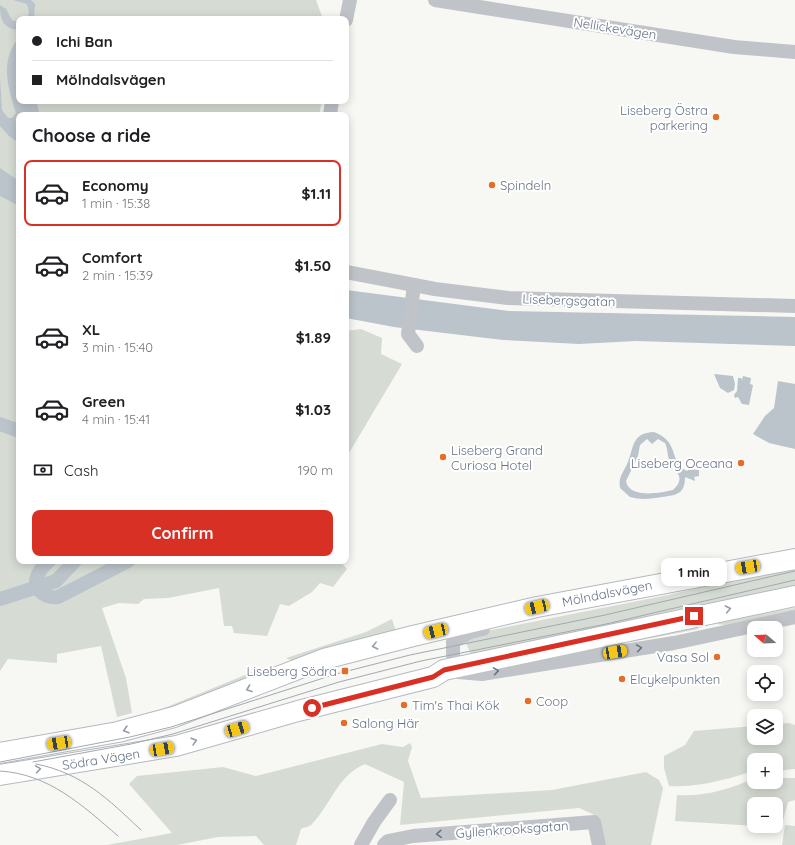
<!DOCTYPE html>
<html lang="en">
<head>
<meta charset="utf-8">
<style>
  body { margin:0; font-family:Quicksand,sans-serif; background:#f6f6f6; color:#202124; height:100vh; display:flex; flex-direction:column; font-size:15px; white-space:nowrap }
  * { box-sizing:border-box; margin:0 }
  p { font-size:13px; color:#757577 }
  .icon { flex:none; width:22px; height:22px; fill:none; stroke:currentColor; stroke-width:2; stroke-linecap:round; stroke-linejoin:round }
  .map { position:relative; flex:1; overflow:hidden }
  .drawer { position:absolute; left:16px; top:112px; width:333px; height:452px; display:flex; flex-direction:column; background:#fff; border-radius:8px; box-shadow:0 2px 10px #0003 }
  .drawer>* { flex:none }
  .top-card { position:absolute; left:16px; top:16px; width:333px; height:88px; border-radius:8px; box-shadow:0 2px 10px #0003; display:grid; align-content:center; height:88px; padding:0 16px; background:#fff }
  .needle { width:26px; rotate:289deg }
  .fabs { position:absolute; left:747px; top:621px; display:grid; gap:8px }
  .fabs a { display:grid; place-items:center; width:36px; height:36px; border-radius:8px; background:#fff; box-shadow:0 2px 10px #0003; font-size:20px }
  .end { position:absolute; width:18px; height:18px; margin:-9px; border:5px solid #d93025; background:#fff; box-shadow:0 0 0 2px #fff }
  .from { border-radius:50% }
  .bubble { position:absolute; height:28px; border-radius:8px; background:#fff; box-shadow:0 2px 10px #0003; font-size:13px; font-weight:800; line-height:28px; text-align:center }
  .car { position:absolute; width:12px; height:24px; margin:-12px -6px; border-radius:5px; box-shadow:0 0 3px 1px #0007; background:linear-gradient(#f5c518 24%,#345 0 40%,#f5c518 0 76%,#345 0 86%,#f5c518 0) }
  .top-card b { display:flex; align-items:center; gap:14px; height:38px; font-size:15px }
  .top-card b+b { border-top:1px solid #e0e0e0 }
  .top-card i { width:10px; height:10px; background:#202124 }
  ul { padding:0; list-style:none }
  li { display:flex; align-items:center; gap:12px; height:66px; margin:0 8px 6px; padding:0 8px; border:2px solid transparent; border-radius:8px }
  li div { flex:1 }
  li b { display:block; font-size:15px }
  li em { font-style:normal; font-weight:800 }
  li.on { border-color:#d93025 }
  li>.icon { width:36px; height:36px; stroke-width:1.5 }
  h2 { padding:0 16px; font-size:18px; line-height:48px }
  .pay { display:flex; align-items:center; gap:10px; height:44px; padding:0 16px; font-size:15px }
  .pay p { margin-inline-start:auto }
  .primary-button { display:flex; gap:8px; margin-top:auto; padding:8px 16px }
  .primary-button a { flex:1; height:46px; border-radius:8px; background:#d93025; color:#fff; font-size:16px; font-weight:800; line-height:46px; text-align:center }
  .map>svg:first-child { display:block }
  .green { fill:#d6dcd4; fill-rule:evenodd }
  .water { fill:#bbc4ca; fill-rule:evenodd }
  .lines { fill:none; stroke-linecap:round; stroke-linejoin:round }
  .canal { stroke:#bbc4ca; stroke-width:14 }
  .secondary-casing { stroke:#b5b9bf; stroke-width:22 }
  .minor { stroke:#c0c4c9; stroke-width:14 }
  .secondary { stroke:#fff; stroke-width:20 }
  .tram { stroke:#a3a8b0; stroke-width:1 }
  .oneway { stroke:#949daa }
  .oneway2 { stroke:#667386 }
  .route { stroke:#d93025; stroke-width:5 }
  .poi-dot { fill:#e36d29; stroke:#fff; stroke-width:1.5 }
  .labels { text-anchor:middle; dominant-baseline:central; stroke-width:4; stroke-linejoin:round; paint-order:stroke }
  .street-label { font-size:13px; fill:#667386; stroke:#fff }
  .poi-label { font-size:13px; fill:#667386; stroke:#fff; text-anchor:start }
</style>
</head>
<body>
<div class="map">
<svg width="795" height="845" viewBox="0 0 795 845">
  <rect width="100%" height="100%" fill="#f7f7f4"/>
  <g class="green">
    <path d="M 0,0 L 316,0 L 323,19 L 19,19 L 19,101 L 322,101 L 319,115 L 19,115 L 19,561 L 340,561 L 347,569 L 333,587 L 320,583 L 312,592 L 289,606 L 280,604 L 267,636 L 234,633 L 232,626 L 224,626 L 219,588 L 168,598 L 144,599 L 138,604 L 119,603 L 102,608 L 126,678 L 132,713 L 117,717 L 101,646 L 57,654 L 57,663 L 8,659 L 0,671 Z"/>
    <path d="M 361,329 L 382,338 L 381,354 L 402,364 L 346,458 L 346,331 Z"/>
    <path d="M 795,565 L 795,588 L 472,657 L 466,643 L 468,639 L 481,632 L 668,595 Z"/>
    <path d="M 795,608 L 795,612 L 725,625 L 717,624 L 719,622 Z"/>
    <path d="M 392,619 L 396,632 L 293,661 L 286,658 L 366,632 Z"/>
    <path d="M 695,627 L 699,629 L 508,665 Z"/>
    <path d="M 257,670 L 254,679 L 250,683 L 135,720 Z"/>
    <path d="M 789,723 L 795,725 L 795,769 L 776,771 L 776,760 L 754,760 L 754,772 C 743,773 736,777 726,779 C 707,784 689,787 669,786 L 664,768 L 664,756 L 685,745 L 694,731 L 754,726 L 754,738 L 776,738 L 776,724 Z"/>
    <path d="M 410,743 L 412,747 L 408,761 L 421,798 L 552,790 L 646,772 L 659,780 L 663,788 L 651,845 L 606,845 L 599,817 L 579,808 L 400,825 L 404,782 L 365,764 C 338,775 331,804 312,824 C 310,827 305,827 301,829 L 296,845 L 264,845 L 256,836 L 218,837 L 177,845 L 107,845 L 172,833 L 129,784 L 137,776 L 223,767 L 256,776 L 382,744 L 403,747 Z"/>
    <path d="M 754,778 L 754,782 L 776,782 L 776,778 L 795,778 L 795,800 L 788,802 L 780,831 L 772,827 L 675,821 L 677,795 C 702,797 733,789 754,778 ZM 754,804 L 776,804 L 776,826 L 754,826 Z"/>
    <path d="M 785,825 L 795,826 L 795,845 L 782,845 Z"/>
  </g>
  <g class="water">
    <path d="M 13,0 L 31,0 L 35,4 L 34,19 L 27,19 L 29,13 L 27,4 Z"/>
    <path d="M 0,5 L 6,9 L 12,20 L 19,22 L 19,30 C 3,29 0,19 0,5 Z"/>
    <path d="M 19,37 L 19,101 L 36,101 L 40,115 L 19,115 L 19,143 L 9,136 L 0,126 L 0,77 L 2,110 L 8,118 L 12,118 L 16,113 C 7,84 0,61 19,37 Z"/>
    <path d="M 0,168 L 19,181 L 19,206 L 0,196 Z"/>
    <path d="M 346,290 L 509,311 L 795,317 L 795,346 L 636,341 L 579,344 L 503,340 L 394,327 L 346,318 Z"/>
    <path d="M 714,374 L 733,376 L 735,384 L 734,390 L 728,393 L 720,388 Z"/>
    <path d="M 743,376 L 751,378 L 750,384 L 753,385 L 749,405 L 742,404 L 738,397 L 735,398 L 734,395 L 737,391 L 738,378 L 741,378 L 742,380 Z"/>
    <path d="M 778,381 L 795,384 L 795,449 L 769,443 L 753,434 L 765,416 L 774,408 Z"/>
    <path d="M 654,432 C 681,442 668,463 687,471 L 689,469 L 699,470 L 699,476 L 694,477 L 695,481 L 685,477 C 685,494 677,495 662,497 C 651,499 641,500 630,497 L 620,488 C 618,476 624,472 628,462 C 634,446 632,433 654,432 ZM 647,439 L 652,444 L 658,439 L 665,443 C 668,449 667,454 669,459 C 673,472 688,476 673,490 C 660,493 629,499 626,481 L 638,456 L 640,445 Z"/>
  </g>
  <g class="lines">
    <g class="canal">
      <path d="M 0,424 L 19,431"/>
      <path d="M 49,561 C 46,564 42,567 40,571 C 29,586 43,599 58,597 L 128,561"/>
      <path d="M 0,599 L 56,581 L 75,561"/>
    </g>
    <g class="secondary-casing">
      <g id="secondary">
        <path d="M 0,753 L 118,732 L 174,717 L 324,659 L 413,636 L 537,607 L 795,559"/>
        <path d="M 0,775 L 176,746 L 298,711 L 433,677 L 444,670 L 795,596"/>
      </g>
    </g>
    <g class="minor">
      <path d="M 435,0 L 734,47 L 795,52"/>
      <path d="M 346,20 L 350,0"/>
      <path d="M 330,115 L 332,101"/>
      <path d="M 346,272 L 435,289 L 508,298 L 795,306"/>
      <path d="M 414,285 L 408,334 L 417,346"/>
      <path d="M 444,670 L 455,661 L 453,655 L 453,642 L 470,632 L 483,629"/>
      <path d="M 458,672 L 482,674 L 674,643 L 795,617"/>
      <path d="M 361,845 L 374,822 L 390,800"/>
      <path d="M 384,845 L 388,841 L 413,836 L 594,822 L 599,845"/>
    </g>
    <use href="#secondary" class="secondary"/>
    <g class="tram">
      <path d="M 0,762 L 130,737 L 171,727 L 336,674 L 410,655 L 605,615 L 795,571"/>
      <path d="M 33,762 L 131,744 L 173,734 L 339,682 L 421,661 L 606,624 L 795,580"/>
      <path d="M 36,764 C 82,773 108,799 141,830"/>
      <path d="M 0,771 C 49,774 82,805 118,836"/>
    </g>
  </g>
  <defs><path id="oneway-chevron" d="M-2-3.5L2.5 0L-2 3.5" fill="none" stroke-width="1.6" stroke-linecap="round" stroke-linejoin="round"/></defs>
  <g class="oneway">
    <use href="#oneway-chevron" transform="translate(728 609) rotate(-11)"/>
    <use href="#oneway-chevron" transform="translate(375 646) rotate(166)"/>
    <use href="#oneway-chevron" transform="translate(249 689) rotate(160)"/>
    <use href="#oneway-chevron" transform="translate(126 730) rotate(164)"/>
    <use href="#oneway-chevron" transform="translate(194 741) rotate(-16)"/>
    <use href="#oneway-chevron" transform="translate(38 769) rotate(-9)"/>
  </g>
  <g class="oneway2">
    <use href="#oneway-chevron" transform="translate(639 648) rotate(-9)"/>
    <use href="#oneway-chevron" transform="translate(496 671) rotate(-9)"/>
    <use href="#oneway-chevron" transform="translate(439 834) rotate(176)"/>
  </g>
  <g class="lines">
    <path class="route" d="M 312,708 L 433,677 L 444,670 L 694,616"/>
  </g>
  <g class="poi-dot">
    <circle cx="716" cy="117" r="4"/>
    <circle cx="492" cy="185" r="4"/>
    <circle cx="443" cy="457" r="4"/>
    <circle cx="741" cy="463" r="4"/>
    <circle cx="717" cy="657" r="4"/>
    <rect x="341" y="667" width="8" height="8" rx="2"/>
    <circle cx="622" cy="679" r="4"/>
    <circle cx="528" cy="701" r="4"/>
    <circle cx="404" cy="705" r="4"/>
    <circle cx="344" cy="723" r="4"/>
  </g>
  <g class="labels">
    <g class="street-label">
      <text transform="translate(615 28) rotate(9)">Nellickevägen</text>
      <text transform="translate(569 300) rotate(2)">Lisebergsgatan</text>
      <text transform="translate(607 593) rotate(-11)">Mölndalsvägen</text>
      <text transform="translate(101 759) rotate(-9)">Södra Vägen</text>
      <text transform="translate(512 829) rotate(-4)">Gyllenkrooksgatan</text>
    </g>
    <g class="poi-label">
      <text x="708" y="110" text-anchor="end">Liseberg Östra<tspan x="708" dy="15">parkering</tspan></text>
      <text x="500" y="185">Spindeln</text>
      <text x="451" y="450">Liseberg Grand<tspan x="451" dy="15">Curiosa Hotel</tspan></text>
      <text x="733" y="463" text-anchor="end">Liseberg Oceana</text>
      <text x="709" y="657" text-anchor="end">Vasa Sol</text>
      <text x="337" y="671" text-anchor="end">Liseberg Södra</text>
      <text x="630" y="679">Elcykelpunkten</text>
      <text x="536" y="701">Coop</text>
      <text x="412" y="705">Tim's Thai Kök</text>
      <text x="352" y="723">Salong Här</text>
    </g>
  </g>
</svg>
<div class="fabs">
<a><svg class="needle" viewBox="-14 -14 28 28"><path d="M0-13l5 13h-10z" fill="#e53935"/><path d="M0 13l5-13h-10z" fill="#757577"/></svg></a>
<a><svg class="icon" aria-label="locate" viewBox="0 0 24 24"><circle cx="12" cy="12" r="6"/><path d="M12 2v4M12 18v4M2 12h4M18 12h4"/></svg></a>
<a><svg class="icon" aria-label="layers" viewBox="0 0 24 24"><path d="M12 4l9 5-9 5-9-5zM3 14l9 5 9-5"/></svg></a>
<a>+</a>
<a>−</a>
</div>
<i class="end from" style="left:312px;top:708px"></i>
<i class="end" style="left:694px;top:616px"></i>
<div class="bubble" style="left:661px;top:558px;width:66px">1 min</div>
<i class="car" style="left:748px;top:567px;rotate:260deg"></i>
<i class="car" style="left:537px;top:607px;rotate:257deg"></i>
<i class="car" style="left:436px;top:631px;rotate:257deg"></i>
<i class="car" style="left:615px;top:652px;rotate:81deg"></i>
<i class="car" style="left:237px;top:729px;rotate:74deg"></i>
<i class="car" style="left:59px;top:743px;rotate:260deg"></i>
<i class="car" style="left:162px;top:749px;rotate:80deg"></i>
<div class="top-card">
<b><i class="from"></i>Ichi Ban</b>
<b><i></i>Mölndalsvägen</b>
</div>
<section class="drawer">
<h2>Choose a ride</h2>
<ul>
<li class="on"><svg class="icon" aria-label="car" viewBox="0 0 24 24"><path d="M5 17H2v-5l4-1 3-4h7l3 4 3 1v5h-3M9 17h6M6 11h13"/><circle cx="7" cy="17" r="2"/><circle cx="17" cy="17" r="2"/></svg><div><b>Economy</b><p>1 min · 15:38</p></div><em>$1.11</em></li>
<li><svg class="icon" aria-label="car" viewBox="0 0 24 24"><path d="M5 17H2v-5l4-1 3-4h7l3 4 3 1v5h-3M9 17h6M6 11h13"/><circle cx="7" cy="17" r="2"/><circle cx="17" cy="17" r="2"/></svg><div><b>Comfort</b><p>2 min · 15:39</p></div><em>$1.50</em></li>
<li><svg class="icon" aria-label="car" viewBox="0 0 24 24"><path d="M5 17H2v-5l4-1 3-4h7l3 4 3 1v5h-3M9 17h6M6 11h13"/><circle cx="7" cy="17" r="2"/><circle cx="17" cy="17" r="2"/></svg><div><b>XL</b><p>3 min · 15:40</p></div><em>$1.89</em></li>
<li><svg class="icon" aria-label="car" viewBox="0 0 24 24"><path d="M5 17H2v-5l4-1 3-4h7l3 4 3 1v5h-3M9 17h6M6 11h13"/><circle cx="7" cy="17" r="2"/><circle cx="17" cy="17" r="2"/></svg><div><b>Green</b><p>4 min · 15:41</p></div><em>$1.03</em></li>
</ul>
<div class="pay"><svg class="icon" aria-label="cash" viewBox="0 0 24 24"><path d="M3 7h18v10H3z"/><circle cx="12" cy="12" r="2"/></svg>Cash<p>190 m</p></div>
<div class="primary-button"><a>Confirm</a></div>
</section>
</div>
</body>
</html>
